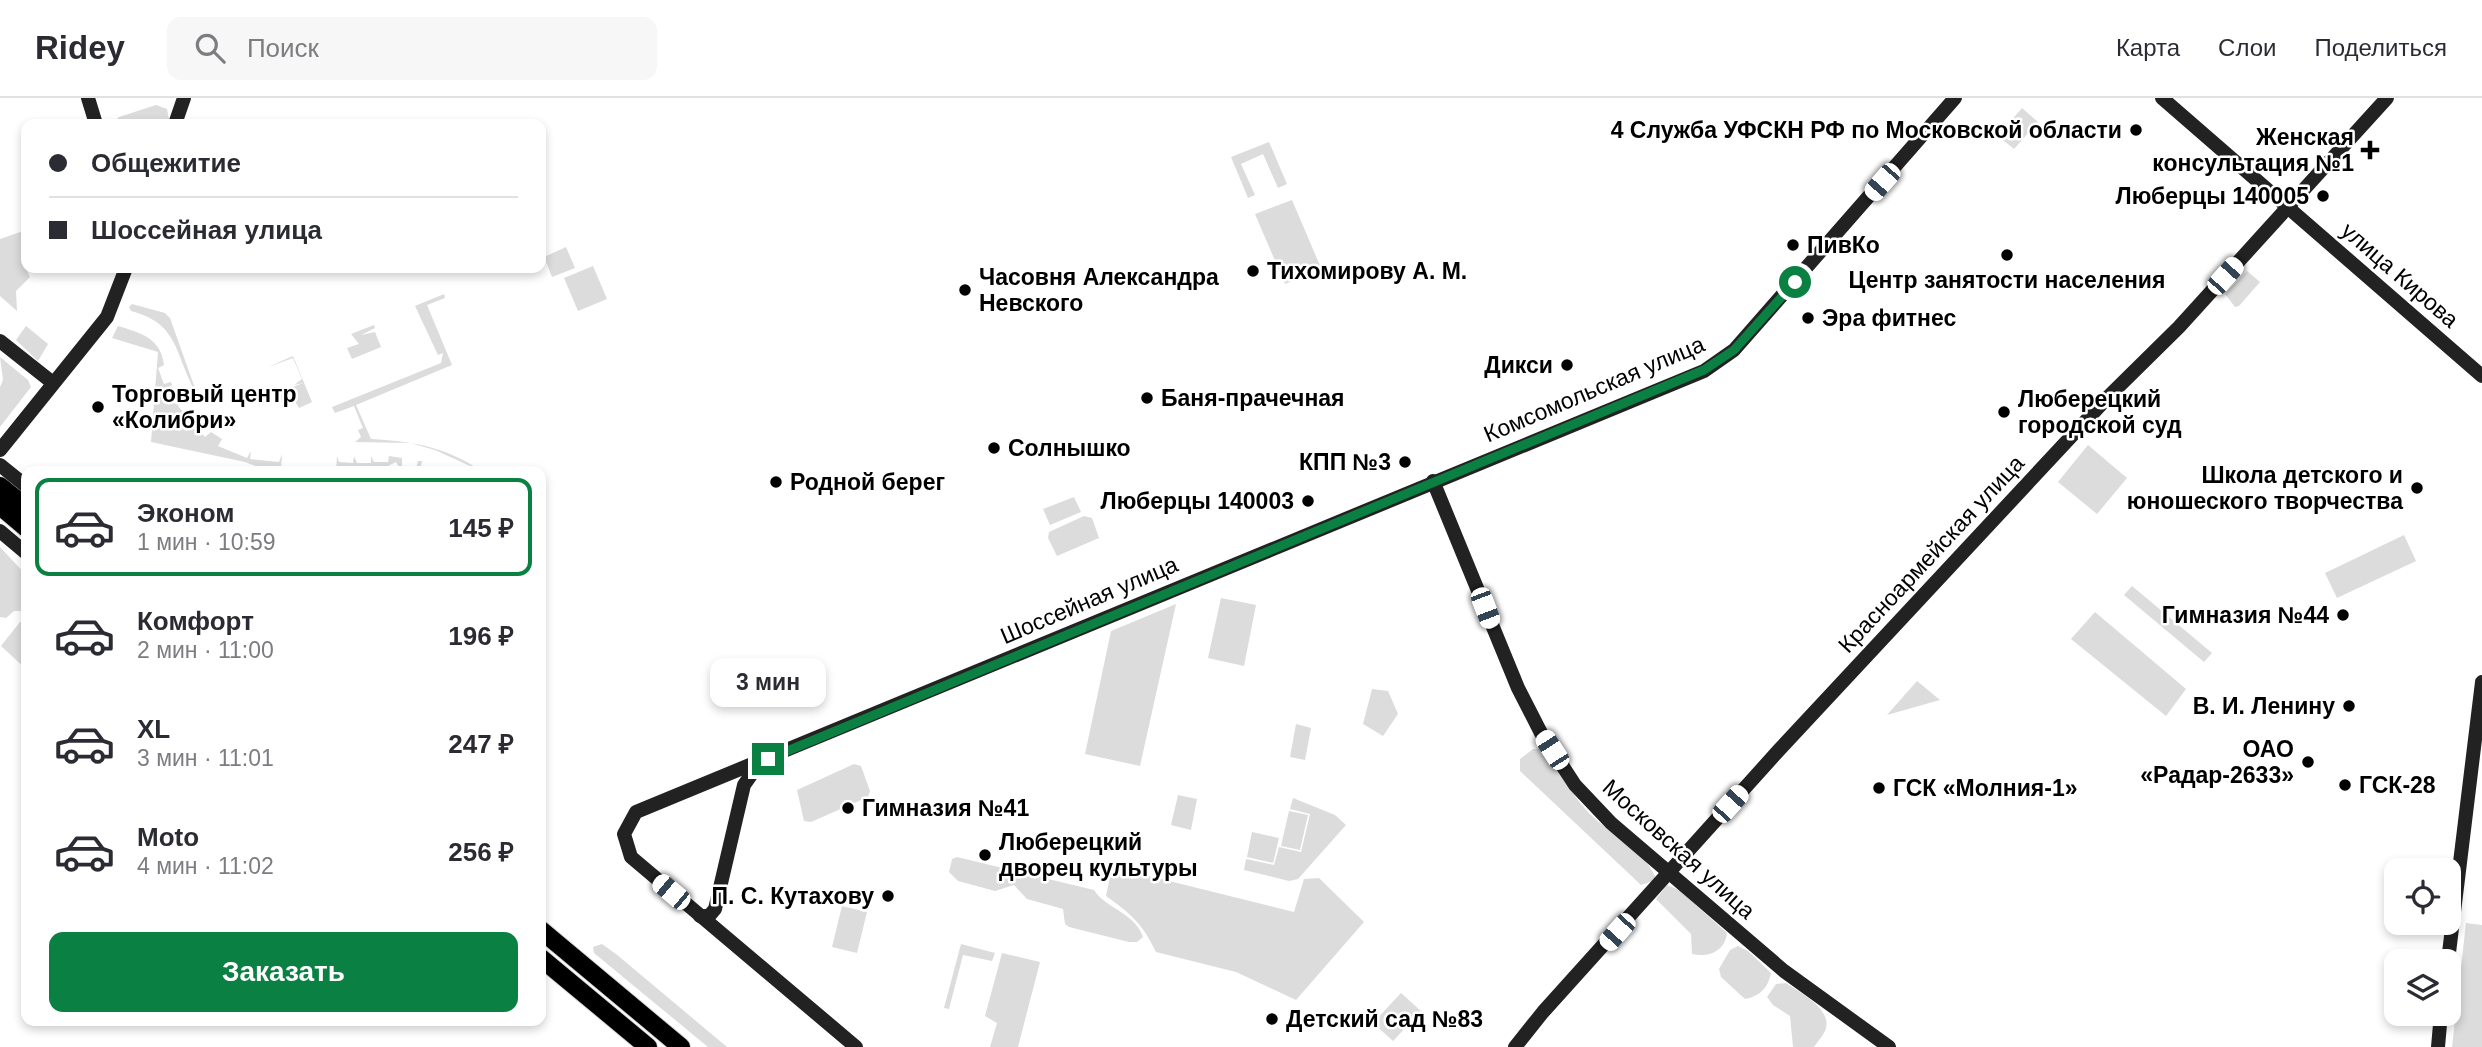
<!DOCTYPE html>
<html lang="ru">
<head>
<meta charset="utf-8">
<style>
  body { margin:0; font-family:Arial,sans-serif; background:#f7f7f7; color:#2b2b33; height:100vh; display:flex; flex-direction:column; font-size:26px; white-space:nowrap }
  * { box-sizing:border-box; margin:0 }
  p { font-size:23px; color:#7c7c81 }
  .icon { flex:none; width:38px; height:38px; fill:none; stroke:currentColor; stroke-width:2; stroke-linecap:round; stroke-linejoin:round }
  .map { position:relative; flex:1; overflow:hidden }
  .side { position:absolute; left:21px; top:368px; width:525px; height:560px; display:flex; flex-direction:column; background:#fff; border-radius:14px; box-shadow:0 4px 10px #0003 }
  .side>* { flex:none }
  .banner { position:absolute; left:21px; top:21px; width:525px; height:154px; border-radius:14px; box-shadow:0 4px 10px #0003; display:grid; align-content:center; height:154px; padding:0 28px; background:#fff }
  .controls { position:absolute; left:2384px; top:760px; display:grid; gap:14px }
  .controls a { display:grid; place-items:center; width:77px; height:77px; border-radius:14px; background:#fff; box-shadow:0 4px 10px #0003; font-size:35px }
  .end { position:absolute; width:32px; height:32px; margin:-16px; border:9px solid #0b8043; background:#fff; box-shadow:0 0 0 4px #fff }
  .from { border-radius:50% }
  .bubble { position:absolute; height:49px; border-radius:14px; background:#fff; box-shadow:0 4px 10px #0003; font-size:23px; font-weight:600; line-height:49px; text-align:center }
  .car { position:absolute; width:21px; height:42px; margin:-21px -10px; border-radius:9px; box-shadow:0 0 5px 2px #0007; background:linear-gradient(#fff 24%,#345 0 40%,#fff 0 76%,#345 0 86%,#fff 0) }
  .banner b { display:flex; align-items:center; gap:24px; height:66px; font-size:26px }
  .banner b+b { border-top:2px solid #e1e1e2 }
  .banner i { width:18px; height:18px; background:#2b2b33 }
  ul { padding:12px 0 0; list-style:none }
  li { display:flex; align-items:center; gap:21px; height:98px; margin:0 14px 10px; padding:0 14px; border:4px solid transparent; border-radius:14px }
  li div { flex:1 }
  li b { display:block; font-size:26px }
  li em { font-style:normal; font-weight:600 }
  li.on { border-color:#0b8043 }
  li>.icon { width:63px; height:63px; stroke-width:1.5 }
  .primary-button { display:flex; gap:14px; margin-top:auto; padding:14px 28px }
  .primary-button a { flex:1; height:80px; border-radius:14px; background:#0b8043; color:#fff; font-size:28px; font-weight:600; line-height:80px; text-align:center }
  header { display:flex; align-items:center; gap:42px; box-sizing:border-box; height:98px; padding:0 35px; background:#fff; border-bottom:2px solid #e1e1e2 }
  header strong { font-size:33px }
  nav { display:flex; gap:38px; margin-inline-start:auto; font-size:24px }
  .search { width:490px; height:63px; background:#f7f7f7; display:flex; align-items:center; gap:18px; box-sizing:border-box; padding:0 24px; border-radius:14px; color:#7c7c81; font-size:26px }
  .map>svg:first-child { display:block }
  .green { fill:#dcdcdc }
  .lines { fill:none; stroke-linecap:round; stroke-linejoin:round }
  .highway-casing { stroke:#dbdbdb; stroke-width:20 }
  .secondary { stroke:#222; stroke-width:14 }
  .highway { stroke:#000; stroke-width:18 }
  .route { stroke:#0b8043; stroke-width:9 }
  .poi-dot { fill:#000; stroke:#fff; stroke-width:2.5 }
  .labels { text-anchor:middle; dominant-baseline:central; stroke-width:5; stroke-linejoin:round; paint-order:stroke }
  .poi-label { font-size:23px; font-weight:bold; fill:#000; stroke:#fff; text-anchor:start }
  .street-label { font-size:23px; fill:#000; stroke:#fff }
</style>
</head>
<body>
<header>
<strong>Ridey</strong>
<div class="search"><svg class="icon" aria-label="search" viewBox="0 0 24 24"><circle cx="10" cy="10" r="6"/><path d="M15 15l6 6"/></svg>Поиск</div>
<nav><a>Карта</a><a>Слои</a><a>Поделиться</a></nav>
</header>
<div class="map">
<svg width="2482" height="949" viewBox="0 0 2482 949">
  <rect width="100%" height="100%" fill="#fff"/>
  <g class="green">
    <path d="M 156,7 L 167,11 L 170,26 L 112,26 L 119,19 Z"/>
    <path d="M 2022,10 L 2038,24 L 2014,51 L 1998,38 Z"/>
    <path d="M 1269,44 L 1287,86 L 1278,90 L 1263,56 L 1241,66 L 1255,97 L 1248,100 L 1231,59 Z"/>
    <path d="M 1292,102 L 1321,170 L 1285,186 L 1255,116 Z"/>
    <path d="M 26,132 L 26,170 L 33,170 L 27,173 L 30,179 L 16,193 L 17,213 L 0,198 L 0,141 Z"/>
    <path d="M 566,149 L 575,170 L 552,179 L 544,159 Z"/>
    <path d="M 593,168 L 607,201 L 578,213 L 564,180 Z"/>
    <path d="M 2247,173 L 2260,184 L 2239,208 L 2235,209 L 2225,196 Z"/>
    <path d="M 444,196 L 445,200 L 427,207 L 452,267 L 356,307 L 371,341 C 411,343 447,349 481,373 L 435,352 L 410,345 L 355,344 L 361,339 L 358,332 L 363,330 L 354,308 L 335,315 L 332,309 L 441,265 L 443,255 L 438,257 L 415,208 Z"/>
    <path d="M 132,206 L 165,215 L 170,220 L 197,296 C 174,258 181,226 131,213 L 129,209 Z"/>
    <path d="M 374,227 L 375,230 L 361,237 L 375,234 L 381,249 L 352,261 L 347,250 L 359,246 L 351,236 Z"/>
    <path d="M 26,228 L 48,246 L 38,263 L 16,242 Z"/>
    <path d="M 118,228 C 141,235 161,240 164,267 L 158,270 L 164,286 L 171,284 L 172,287 L 166,292 L 175,306 L 182,301 L 178,308 L 189,321 L 195,316 L 197,319 L 192,325 L 205,339 L 211,334 L 222,341 L 218,348 L 247,360 L 251,353 L 250,361 L 279,364 L 282,356 L 281,373 L 268,373 L 245,364 L 151,344 L 158,254 L 112,240 Z"/>
    <path d="M 293,258 L 312,304 L 299,310 L 293,300 L 282,305 L 278,295 L 303,285 L 294,287 L 302,281 L 293,260 L 268,269 Z"/>
    <path d="M 0,259 L 28,282 L 31,289 L 0,329 L 0,289 L 3,282 Z"/>
    <path d="M 2088,347 L 2127,380 L 2097,416 L 2058,384 Z"/>
    <path d="M 337,358 L 339,364 L 353,365 L 354,358 L 357,365 L 371,365 L 371,358 L 374,364 L 388,364 L 389,358 L 402,360 L 402,369 L 416,371 L 418,363 L 422,363 L 420,372 L 424,373 L 401,373 L 396,364 L 378,373 L 336,373 Z"/>
    <path d="M 1074,399 L 1081,414 L 1050,427 L 1043,411 Z"/>
    <path d="M 1084,418 L 1092,420 L 1099,440 L 1057,458 L 1048,440 L 1049,434 Z"/>
    <path d="M 2404,437 L 2416,463 L 2337,500 L 2325,475 Z"/>
    <path d="M 0,449 L 26,477 L 26,513 L 14,513 L 6,520 L 0,519 Z"/>
    <path d="M 2132,488 L 2212,555 L 2204,564 L 2124,497 Z"/>
    <path d="M 1221,500 L 1256,507 L 1244,568 L 1208,560 Z"/>
    <path d="M 1176,506 L 1140,668 L 1085,656 L 1111,533 Z"/>
    <path d="M 2095,514 L 2186,591 L 2166,618 L 2071,541 Z"/>
    <path d="M 20,524 L 26,525 L 26,571 L 1,548 Z"/>
    <path d="M 1917,583 L 1940,602 L 1887,617 Z"/>
    <path d="M 1372,591 L 1388,593 L 1398,616 L 1383,638 L 1363,626 Z"/>
    <path d="M 1296,626 L 1311,630 L 1305,662 L 1290,659 Z"/>
    <path d="M 1533,651 L 1541,651 C 1560,670 1571,698 1591,717 C 1608,734 1651,758 1656,782 L 1641,787 L 1520,673 L 1520,661 Z"/>
    <path d="M 854,666 L 861,668 L 870,693 L 868,699 L 811,724 L 804,723 L 797,692 Z"/>
    <path d="M 1178,697 L 1197,701 L 1191,732 L 1171,727 Z"/>
    <path d="M 1293,700 L 1335,717 L 1346,727 L 1298,781 L 1289,783 L 1244,772 L 1246,761 L 1274,767 L 1279,749 L 1301,754 L 1310,716 L 1290,711 Z"/>
    <path d="M 1289,713 L 1308,717 L 1300,752 L 1281,748 Z"/>
    <path d="M 1252,734 L 1279,740 L 1273,765 L 1247,759 Z"/>
    <path d="M 957,759 L 1094,792 C 1105,810 1135,815 1143,839 L 1137,844 L 1129,844 L 1069,829 L 1065,826 L 1063,811 L 1027,801 L 1014,787 L 995,793 L 958,783 L 949,774 L 952,761 Z"/>
    <path d="M 1111,774 L 1145,777 L 1294,814 L 1304,781 L 1319,780 L 1364,824 L 1296,902 L 1236,874 L 1156,854 C 1142,825 1131,816 1106,798 Z"/>
    <path d="M 1667,787 L 1679,792 L 1727,835 C 1725,853 1709,860 1692,856 L 1691,836 L 1656,801 Z"/>
    <path d="M 842,808 L 867,814 L 857,855 L 832,849 Z"/>
    <path d="M 2466,825 L 2482,827 L 2482,949 L 2452,949 Z"/>
    <path d="M 602,846 L 616,856 L 727,949 L 708,949 L 594,855 L 593,849 Z"/>
    <path d="M 961,846 L 995,855 L 992,863 L 963,857 L 949,911 L 944,910 Z"/>
    <path d="M 1738,848 L 1748,853 L 1771,875 C 1768,890 1760,898 1745,901 L 1721,879 L 1719,871 L 1730,852 Z"/>
    <path d="M 1002,855 L 1040,864 L 1018,949 L 990,949 L 997,925 L 985,918 Z"/>
    <path d="M 1786,885 C 1799,894 1831,910 1826,930 C 1825,936 1817,944 1814,949 L 1793,949 L 1790,918 L 1773,907 L 1767,899 L 1776,886 Z"/>
    <path d="M 1401,895 L 1421,913 L 1393,943 L 1373,925 Z"/>
  </g>
  <g class="lines">
    <g class="highway-casing">
      <g id="highway">
        <path d="M 0,388 L 26,409"/>
        <path d="M 0,408 L 26,430"/>
        <path d="M 541,832 L 681,949"/>
        <path d="M 541,860 L 648,949"/>
      </g>
    </g>
    <g class="secondary">
      <path d="M 88,0 L 96,26"/>
      <path d="M 2162,0 L 2482,278"/>
      <path d="M 175,26 L 184,0"/>
      <path d="M 0,243 L 53,285"/>
      <path d="M 0,352 L 107,219 L 126,170"/>
      <path d="M 0,367 L 26,388"/>
      <path d="M 1433,383 L 1518,590 L 1541,635 L 1575,687 L 1611,725 L 1784,873 L 1889,949"/>
      <path d="M 0,433 L 26,455"/>
      <path d="M 700,818 L 709,818 L 715,811 L 744,687 L 758,667"/>
      <path d="M 2448,863 L 2482,584"/>
      <path d="M 856,949 L 631,759 L 624,736 L 636,714 L 1704,273 L 1734,252 L 1955,0"/>
      <path d="M 1515,949 L 1543,914 L 1779,652 L 2109,298 L 2179,229 L 2387,0"/>
      <path d="M 2438,949 L 2441,915"/>
    </g>
    <use href="#highway" class="highway"/>
  </g>
  <g class="lines">
    <path class="route" d="M 768,661 L 1704,272 L 1734,252 L 1795,184"/>
  </g>
  <g class="poi-dot">
    <circle cx="2136" cy="32" r="7"/>
    <path d="M2366.5 41.5h7v7h7v7h-7v7h-7v-7h-7v-7h7z"/>
    <circle cx="2323" cy="98" r="7"/>
    <circle cx="1793" cy="147" r="7"/>
    <circle cx="2007" cy="157" r="7"/>
    <circle cx="1253" cy="173" r="7"/>
    <circle cx="965" cy="192" r="7"/>
    <circle cx="1808" cy="220" r="7"/>
    <circle cx="1567" cy="267" r="7"/>
    <circle cx="1147" cy="300" r="7"/>
    <circle cx="98" cy="309" r="7"/>
    <circle cx="2004" cy="314" r="7"/>
    <circle cx="994" cy="350" r="7"/>
    <circle cx="1405" cy="364" r="7"/>
    <circle cx="776" cy="384" r="7"/>
    <circle cx="2417" cy="390" r="7"/>
    <circle cx="1308" cy="403" r="7"/>
    <circle cx="2343" cy="517" r="7"/>
    <circle cx="2349" cy="608" r="7"/>
    <circle cx="2308" cy="664" r="7"/>
    <circle cx="2345" cy="687" r="7"/>
    <circle cx="1879" cy="690" r="7"/>
    <circle cx="848" cy="710" r="7"/>
    <circle cx="985" cy="757" r="7"/>
    <circle cx="888" cy="798" r="7"/>
    <circle cx="1272" cy="921" r="7"/>
  </g>
  <g class="labels">
    <g class="poi-label">
      <text x="2122" y="32" text-anchor="end">4 Служба УФСКН РФ по Московской области</text>
      <text x="2354" y="39" text-anchor="end">Женская<tspan x="2354" dy="26">консультация №1</tspan></text>
      <text x="2309" y="98" text-anchor="end">Люберцы 140005</text>
      <text x="1807" y="147">ПивКо</text>
      <text x="1267" y="173">Тихомирову А. М.</text>
      <text x="979" y="179">Часовня Александра<tspan x="979" dy="26">Невского</tspan></text>
      <text x="2007" y="182" text-anchor="middle">Центр занятости населения</text>
      <text x="1822" y="220">Эра фитнес</text>
      <text x="1553" y="267" text-anchor="end">Дикси</text>
      <text x="112" y="296">Торговый центр<tspan x="112" dy="26">«Колибри»</tspan></text>
      <text x="1161" y="300">Баня-прачечная</text>
      <text x="2018" y="301">Люберецкий<tspan x="2018" dy="26">городской суд</tspan></text>
      <text x="1008" y="350">Солнышко</text>
      <text x="1391" y="364" text-anchor="end">КПП №3</text>
      <text x="2403" y="377" text-anchor="end">Школа детского и<tspan x="2403" dy="26">юношеского творчества</tspan></text>
      <text x="790" y="384">Родной берег</text>
      <text x="1294" y="403" text-anchor="end">Люберцы 140003</text>
      <text x="2329" y="517" text-anchor="end">Гимназия №44</text>
      <text x="2335" y="608" text-anchor="end">В. И. Ленину</text>
      <text x="2294" y="651" text-anchor="end">ОАО<tspan x="2294" dy="26">«Радар-2633»</tspan></text>
      <text x="2359" y="687">ГСК-28</text>
      <text x="1893" y="690">ГСК «Молния-1»</text>
      <text x="862" y="710">Гимназия №41</text>
      <text x="999" y="744">Люберецкий<tspan x="999" dy="26">дворец культуры</tspan></text>
      <text x="874" y="798" text-anchor="end">П. С. Кутахову</text>
      <text x="1286" y="921">Детский сад №83</text>
    </g>
    <g class="street-label">
      <text transform="translate(2400 177) rotate(41)">улица Кирова</text>
      <text transform="translate(1594 291) rotate(-23)">Комсомольская улица</text>
      <text transform="translate(1931 456) rotate(-47)">Красноармейская улица</text>
      <text transform="translate(1089 502) rotate(-23)">Шоссейная улица</text>
      <text transform="translate(1679 751) rotate(42)">Московская улица</text>
    </g>
  </g>
</svg>
<div class="controls">
<a><svg class="icon" aria-label="locate" viewBox="0 0 24 24"><circle cx="12" cy="12" r="6"/><path d="M12 2v4M12 18v4M2 12h4M18 12h4"/></svg></a>
<a><svg class="icon" aria-label="layers" viewBox="0 0 24 24"><path d="M12 4l9 5-9 5-9-5zM3 14l9 5 9-5"/></svg></a>
</div>
<i class="end from" style="left:1795px;top:184px"></i>
<i class="end" style="left:768px;top:661px"></i>
<div class="bubble" style="left:710px;top:560px;width:116px">3 мин</div>
<i class="car" style="left:1882px;top:84px;rotate:221deg"></i>
<i class="car" style="left:2225px;top:178px;rotate:42deg"></i>
<i class="car" style="left:1485px;top:510px;rotate:159deg"></i>
<i class="car" style="left:1552px;top:652px;rotate:327deg"></i>
<i class="car" style="left:1730px;top:706px;rotate:42deg"></i>
<i class="car" style="left:671px;top:794px;rotate:310deg"></i>
<i class="car" style="left:1617px;top:834px;rotate:222deg"></i>
<div class="banner">
<b><i class="from"></i>Общежитие</b>
<b><i></i>Шоссейная улица</b>
</div>
<section class="side">
<ul>
<li class="on"><svg class="icon" aria-label="car" viewBox="0 0 24 24"><path d="M5 17H2v-5l4-1 3-4h7l3 4 3 1v5h-3M9 17h6M6 11h13"/><circle cx="7" cy="17" r="2"/><circle cx="17" cy="17" r="2"/></svg><div><b>Эконом</b><p>1 мин · 10:59</p></div><em>145 ₽</em></li>
<li><svg class="icon" aria-label="car" viewBox="0 0 24 24"><path d="M5 17H2v-5l4-1 3-4h7l3 4 3 1v5h-3M9 17h6M6 11h13"/><circle cx="7" cy="17" r="2"/><circle cx="17" cy="17" r="2"/></svg><div><b>Комфорт</b><p>2 мин · 11:00</p></div><em>196 ₽</em></li>
<li><svg class="icon" aria-label="car" viewBox="0 0 24 24"><path d="M5 17H2v-5l4-1 3-4h7l3 4 3 1v5h-3M9 17h6M6 11h13"/><circle cx="7" cy="17" r="2"/><circle cx="17" cy="17" r="2"/></svg><div><b>XL</b><p>3 мин · 11:01</p></div><em>247 ₽</em></li>
<li><svg class="icon" aria-label="car" viewBox="0 0 24 24"><path d="M5 17H2v-5l4-1 3-4h7l3 4 3 1v5h-3M9 17h6M6 11h13"/><circle cx="7" cy="17" r="2"/><circle cx="17" cy="17" r="2"/></svg><div><b>Moto</b><p>4 мин · 11:02</p></div><em>256 ₽</em></li>
</ul>
<div class="primary-button"><a>Заказать</a></div>
</section>
</div>
</body>
</html>
